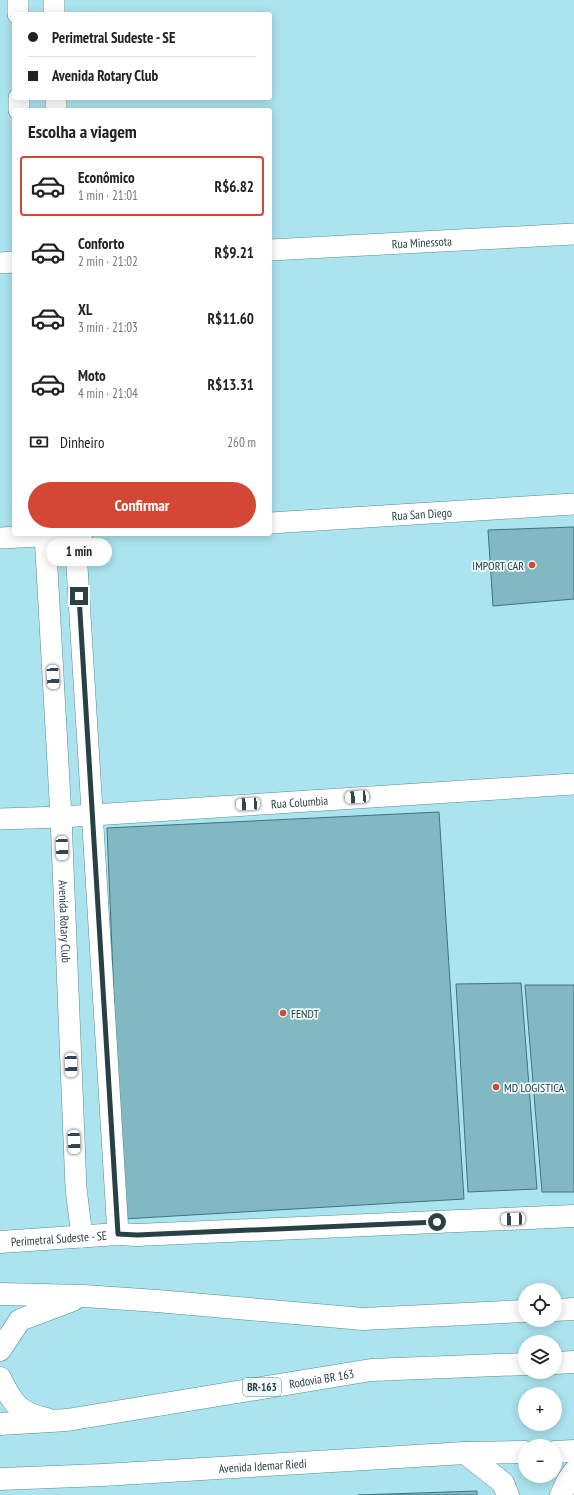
<!DOCTYPE html>
<html lang="pt">
<head>
<meta charset="utf-8">
<style>
  body { margin:0; font-family:"PT Sans Narrow",sans-serif; background:#f6f6f6; color:#222; height:100vh; display:flex; flex-direction:column; font-size:15px; white-space:nowrap }
  * { box-sizing:border-box; margin:0 }
  p { font-size:13px; color:#767676 }
  .icon { flex:none; width:22px; height:22px; fill:none; stroke:currentColor; stroke-width:2; stroke-linecap:round; stroke-linejoin:round }
  .map { position:relative; flex:1; overflow:hidden }
  .sheet { position:absolute; left:12px; top:108px; width:260px; height:428px; display:flex; flex-direction:column; background:#fff; border-radius:4px; box-shadow:0 2px 10px #0003 }
  .sheet>* { flex:none }
  .top-card { position:absolute; left:12px; top:12px; width:260px; height:88px; border-radius:4px; box-shadow:0 2px 10px #0003; display:grid; align-content:center; height:88px; padding:0 16px; background:#fff }
  .tools { position:absolute; left:518px; top:1283px; display:grid; gap:8px }
  .tools a { display:grid; place-items:center; width:44px; height:44px; border-radius:50%; background:#fff; box-shadow:0 2px 10px #0003; font-size:20px }
  .end { position:absolute; width:18px; height:18px; margin:-9px; border:5px solid #294045; background:#fff; box-shadow:0 0 0 2px #fff }
  .from { border-radius:50% }
  .bubble { position:absolute; height:28px; border-radius:14px; background:#fff; box-shadow:0 2px 10px #0003; font-size:13px; font-weight:600; line-height:28px; text-align:center }
  .car { position:absolute; width:12px; height:24px; margin:-12px -6px; border-radius:5px; box-shadow:0 0 3px 1px #0007; background:linear-gradient(#fff 24%,#345 0 40%,#fff 0 76%,#345 0 86%,#fff 0) }
  .top-card b { display:flex; align-items:center; gap:14px; height:38px; font-size:15px }
  .top-card b+b { border-top:1px solid #e0e0e0 }
  .top-card i { width:10px; height:10px; background:#222 }
  ul { padding:0; list-style:none }
  li { display:flex; align-items:center; gap:12px; height:60px; margin:0 8px 6px; padding:0 8px; border:2px solid transparent; border-radius:4px }
  li div { flex:1 }
  li b { display:block; font-size:15px }
  li em { font-style:normal; font-weight:600 }
  li.on { border-color:#d44734 }
  li>.icon { width:36px; height:36px; stroke-width:1.5 }
  h2 { padding:0 16px; font-size:18px; line-height:48px }
  .pay { display:flex; align-items:center; gap:10px; height:44px; padding:0 16px; font-size:15px }
  .pay p { margin-inline-start:auto }
  .action { display:flex; gap:8px; margin-top:auto; padding:8px 16px }
  .action a { flex:1; height:46px; border-radius:24px; background:#d44734; color:#fff; font-size:16px; font-weight:600; line-height:46px; text-align:center }
  .map>svg:first-child { display:block }
  .building { fill:#81b8c2; stroke:#3e747e }
  .lines { fill:none; stroke-linecap:round; stroke-linejoin:round }
  .minor-casing { stroke:#578d97; stroke-width:22 }
  .tertiary-casing { stroke:#578d97; stroke-width:23 }
  .secondary-casing { stroke:#578d97; stroke-width:23 }
  .trunk-casing { stroke:#578d97; stroke-width:23 }
  .minor { stroke:#fff; stroke-width:21 }
  .tertiary { stroke:#fff; stroke-width:22 }
  .secondary { stroke:#fff; stroke-width:22 }
  .trunk { stroke:#fff; stroke-width:22 }
  .route { stroke:#294045; stroke-width:5 }
  .poi-dot { fill:#d44734; stroke:#f0fbfd; stroke-width:1.5 }
  .labels { text-anchor:middle; dominant-baseline:central; stroke-width:3.5; stroke-linejoin:round; paint-order:stroke }
  .shield { fill:#f0fbfd; stroke:#65787c; stroke-width:1 }
  .shield-label { font-size:11px; font-weight:bold; fill:#294045 }
  .street-label { font-size:12px; fill:#294045; stroke:#f0fbfd }
  .poi-label { font-size:12px; fill:#294045; stroke:#f0fbfd; text-anchor:start }
</style>
</head>
<body>
<div class="map">
<svg width="574" height="1495" viewBox="0 0 574 1495">
  <rect width="100%" height="100%" fill="#abe3ee"/>
  <g class="building">
    <path d="M 574,527 L 574,599 L 493,606 L 488,530 Z"/>
    <path d="M 439,812 L 464,1199 L 123,1219 L 107,828 Z"/>
    <path d="M 521,983 L 537,1189 L 468,1192 L 456,984 Z"/>
    <path d="M 525,985 L 574,985 L 574,1192 L 542,1192 Z"/>
    <path d="M 477,1491 L 477,1495 L 358,1495 Z"/>
  </g>
  <g class="lines">
    <g class="minor-casing">
      <g id="minor">
        <path d="M 18,0 L 18,14"/>
        <path d="M 54,0 L 54,14"/>
        <path d="M 19,98 L 19,110"/>
        <path d="M 56,98 L 56,110"/>
        <path id="s1" d="M 270,250 L 574,234"/>
        <path d="M 0,263 L 14,262"/>
        <path id="s2" d="M 270,523 L 574,504"/>
        <path id="s3" d="M 45,534 L 61,817 L 76,1188 L 82,1237"/>
        <path d="M 75,534 L 118,1234"/>
        <path d="M 0,538 L 82,534"/>
        <path id="s4" d="M 0,819 L 61,817 L 574,784"/>
      </g>
    </g>
    <g class="tertiary-casing">
      <g id="tertiary">
        <path id="s5" d="M 0,1242 L 118,1234 L 137,1235 L 574,1216"/>
      </g>
    </g>
    <g class="secondary-casing">
      <g id="secondary">
        <path d="M 555,1452 L 574,1451"/>
        <path d="M 465,1453 L 503,1483 L 508,1495"/>
        <path id="s6" d="M 0,1479 L 103,1475 L 465,1453 L 525,1452"/>
        <path d="M 561,1495 L 568,1480 L 574,1472"/>
      </g>
    </g>
    <g class="trunk-casing">
      <g id="trunk">
        <path d="M 0,1294 L 84,1296 L 157,1301 L 363,1319 L 525,1311"/>
        <path d="M 555,1310 L 574,1309"/>
        <path d="M 0,1350 L 20,1320 L 73,1300"/>
        <path d="M 555,1363 L 574,1362"/>
        <path d="M 0,1378 C 12,1403 20,1414 47,1419"/>
        <path id="s7" d="M 0,1424 L 67,1420 L 371,1370 L 525,1364"/>
      </g>
    </g>
    <use href="#minor" class="minor"/>
    <use href="#tertiary" class="tertiary"/>
    <use href="#secondary" class="secondary"/>
    <use href="#trunk" class="trunk"/>
  </g>
  <g class="lines">
    <path class="route" d="M 79,596 L 118,1234 L 137,1235 L 437,1222"/>
  </g>
  <g class="poi-dot">
    <circle cx="532" cy="565" r="4"/>
    <circle cx="283" cy="1013" r="4"/>
    <circle cx="496" cy="1087" r="4"/>
  </g>
  <g class="labels">
    <rect class="shield" x="243" y="1378" width="38" height="18" rx="3"/>
    <g class="shield-label">
      <text x="262" y="1387">BR-163</text>
    </g>
    <g class="street-label">
      <text stroke="none"><textPath href="#s1" startOffset="152">Rua Minessota</textPath></text>
      <text stroke="none"><textPath href="#s2" startOffset="152">Rua San Diego</textPath></text>
      <text stroke="none"><textPath href="#s4" startOffset="300">Rua Columbia</textPath></text>
      <text stroke="none"><textPath href="#s3" startOffset="388">Avenida Rotary Club</textPath></text>
      <text stroke="none"><textPath href="#s5" startOffset="59">Perimetral Sudeste - SE</textPath></text>
      <text stroke="none"><textPath href="#s7" startOffset="325">Rodovia BR 163</textPath></text>
      <text stroke="none"><textPath href="#s6" startOffset="263">Avenida Idemar Riedi</textPath></text>
    </g>
    <g class="poi-label">
      <text x="524" y="565" text-anchor="end">IMPORT CAR</text>
      <text x="291" y="1013">FENDT</text>
      <text x="504" y="1087">MD LOGISTICA</text>
    </g>
  </g>
</svg>
<div class="tools">
<a><svg class="icon" aria-label="locate" viewBox="0 0 24 24"><circle cx="12" cy="12" r="6"/><path d="M12 2v4M12 18v4M2 12h4M18 12h4"/></svg></a>
<a><svg class="icon" aria-label="layers" viewBox="0 0 24 24"><path d="M12 4l9 5-9 5-9-5zM3 14l9 5 9-5"/></svg></a>
<a>+</a>
<a>−</a>
</div>
<i class="end from" style="left:437px;top:1222px"></i>
<i class="end" style="left:79px;top:596px"></i>
<div class="bubble" style="left:46px;top:538px;width:66px">1 min</div>
<i class="car" style="left:53px;top:677px;rotate:177deg"></i>
<i class="car" style="left:357px;top:797px;rotate:266deg"></i>
<i class="car" style="left:248px;top:804px;rotate:267deg"></i>
<i class="car" style="left:62px;top:848px;rotate:178deg"></i>
<i class="car" style="left:71px;top:1065px;rotate:178deg"></i>
<i class="car" style="left:74px;top:1142px;rotate:178deg"></i>
<i class="car" style="left:513px;top:1219px;rotate:268deg"></i>
<div class="top-card">
<b><i class="from"></i>Perimetral Sudeste - SE</b>
<b><i></i>Avenida Rotary Club</b>
</div>
<section class="sheet">
<h2>Escolha a viagem</h2>
<ul>
<li class="on"><svg class="icon" aria-label="car" viewBox="0 0 24 24"><path d="M5 17H2v-5l4-1 3-4h7l3 4 3 1v5h-3M9 17h6M6 11h13"/><circle cx="7" cy="17" r="2"/><circle cx="17" cy="17" r="2"/></svg><div><b>Econômico</b><p>1 min · 21:01</p></div><em>R$6.82</em></li>
<li><svg class="icon" aria-label="car" viewBox="0 0 24 24"><path d="M5 17H2v-5l4-1 3-4h7l3 4 3 1v5h-3M9 17h6M6 11h13"/><circle cx="7" cy="17" r="2"/><circle cx="17" cy="17" r="2"/></svg><div><b>Conforto</b><p>2 min · 21:02</p></div><em>R$9.21</em></li>
<li><svg class="icon" aria-label="car" viewBox="0 0 24 24"><path d="M5 17H2v-5l4-1 3-4h7l3 4 3 1v5h-3M9 17h6M6 11h13"/><circle cx="7" cy="17" r="2"/><circle cx="17" cy="17" r="2"/></svg><div><b>XL</b><p>3 min · 21:03</p></div><em>R$11.60</em></li>
<li><svg class="icon" aria-label="car" viewBox="0 0 24 24"><path d="M5 17H2v-5l4-1 3-4h7l3 4 3 1v5h-3M9 17h6M6 11h13"/><circle cx="7" cy="17" r="2"/><circle cx="17" cy="17" r="2"/></svg><div><b>Moto</b><p>4 min · 21:04</p></div><em>R$13.31</em></li>
</ul>
<div class="pay"><svg class="icon" aria-label="cash" viewBox="0 0 24 24"><path d="M3 7h18v10H3z"/><circle cx="12" cy="12" r="2"/></svg>Dinheiro<p>260 m</p></div>
<div class="action"><a>Confirmar</a></div>
</section>
</div>
</body>
</html>
